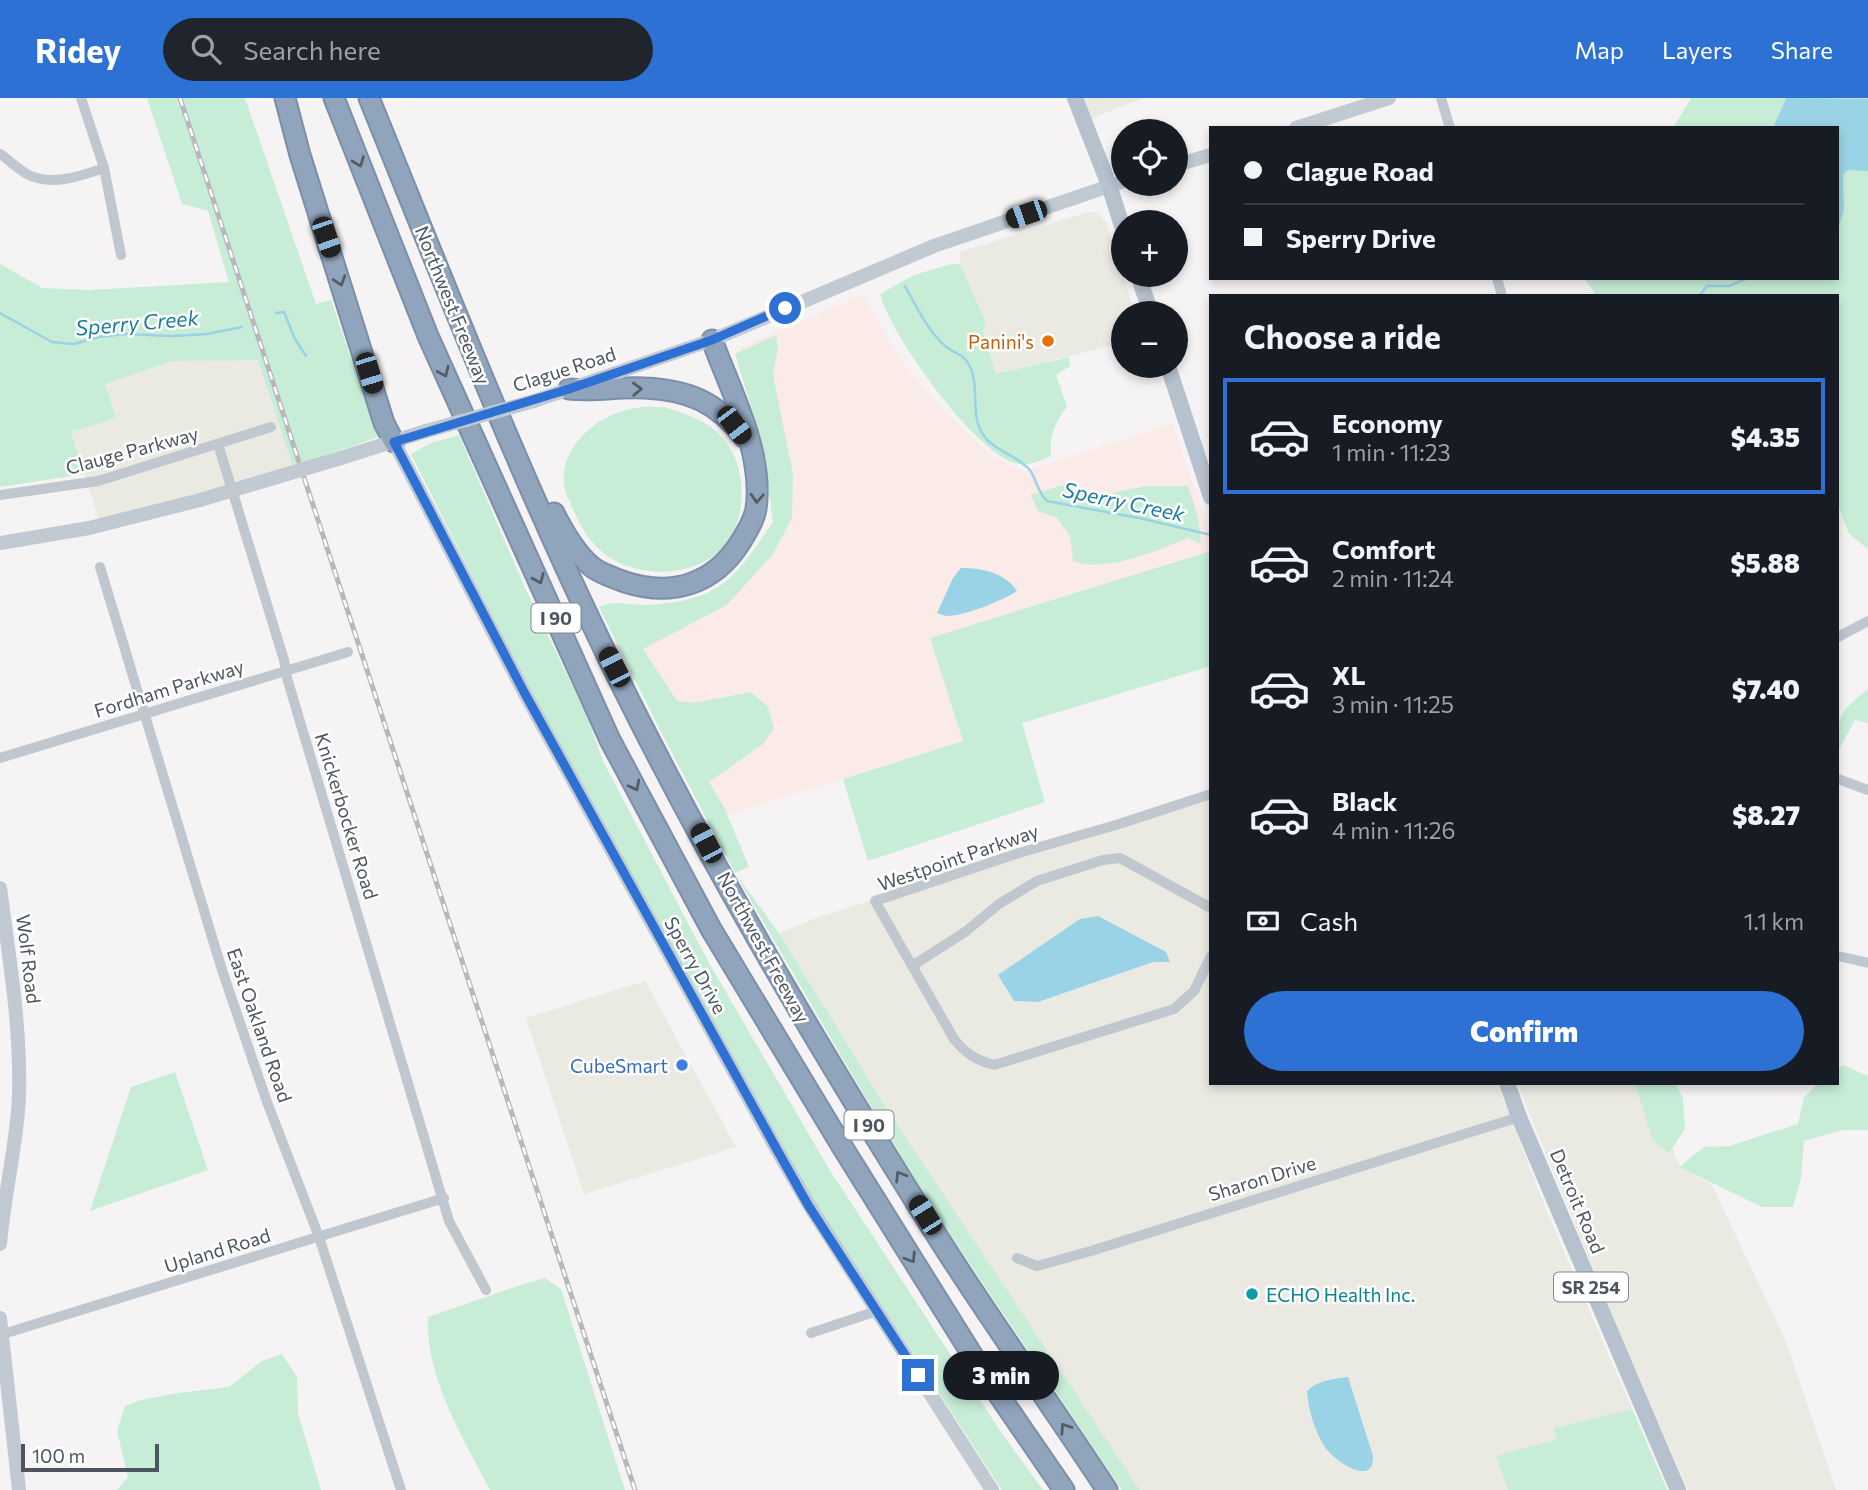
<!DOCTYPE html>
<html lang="en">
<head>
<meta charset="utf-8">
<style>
  body { margin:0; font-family:Commissioner,sans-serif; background:#20242c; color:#f1f3f6; height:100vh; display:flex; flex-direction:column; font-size:26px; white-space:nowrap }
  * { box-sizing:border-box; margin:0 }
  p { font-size:23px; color:#9ea1a6 }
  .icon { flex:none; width:38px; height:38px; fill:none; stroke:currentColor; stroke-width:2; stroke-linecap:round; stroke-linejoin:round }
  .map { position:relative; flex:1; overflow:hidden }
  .side { position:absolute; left:1209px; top:196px; width:630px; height:791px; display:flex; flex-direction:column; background:#171b24; border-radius:0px; box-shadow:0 4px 10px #0003 }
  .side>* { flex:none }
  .hud { position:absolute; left:1209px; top:28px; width:630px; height:154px; border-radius:0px; box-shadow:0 4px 10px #0003; display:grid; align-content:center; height:154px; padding:0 35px; background:#171b24 }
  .fabs { position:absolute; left:1111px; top:21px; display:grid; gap:14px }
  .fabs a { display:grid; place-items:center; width:77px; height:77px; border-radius:50%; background:#171b24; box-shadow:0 4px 10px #0003; font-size:35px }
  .scale { position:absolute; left:21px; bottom:18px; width:138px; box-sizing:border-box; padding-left:7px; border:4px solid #4c555f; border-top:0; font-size:19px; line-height:24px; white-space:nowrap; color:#4c555f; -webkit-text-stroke:5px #fff; paint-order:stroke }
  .end { position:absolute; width:32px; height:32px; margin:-16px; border:9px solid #2d71d5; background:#fff; box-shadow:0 0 0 4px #fff }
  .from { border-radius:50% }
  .bubble { position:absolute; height:49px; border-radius:24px; background:#171b24; box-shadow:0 4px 10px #0003; font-size:23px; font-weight:800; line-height:49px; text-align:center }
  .car { position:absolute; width:21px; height:42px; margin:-21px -10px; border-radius:9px; box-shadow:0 0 5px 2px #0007; background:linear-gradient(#222 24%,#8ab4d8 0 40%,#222 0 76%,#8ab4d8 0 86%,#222 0) }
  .hud b { display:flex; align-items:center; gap:24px; height:66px; font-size:26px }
  .hud b+b { border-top:2px solid #363941 }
  .hud i { width:18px; height:18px; background:#f1f3f6 }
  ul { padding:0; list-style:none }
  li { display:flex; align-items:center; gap:21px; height:116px; margin:0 14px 10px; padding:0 21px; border:4px solid transparent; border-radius:0px }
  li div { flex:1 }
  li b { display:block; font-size:26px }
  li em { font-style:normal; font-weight:800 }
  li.active { border-color:#2d71d5 }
  li>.icon { width:63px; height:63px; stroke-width:1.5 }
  h2 { padding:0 35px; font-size:32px; line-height:84px }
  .pay { display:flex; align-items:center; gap:18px; height:77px; padding:0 35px; font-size:26px }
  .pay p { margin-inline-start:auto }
  .action { display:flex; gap:14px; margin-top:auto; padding:14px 35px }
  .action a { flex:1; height:80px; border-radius:42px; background:#2d71d5; color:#fff; font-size:28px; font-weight:800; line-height:80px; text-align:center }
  header { display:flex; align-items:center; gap:42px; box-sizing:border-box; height:98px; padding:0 35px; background:#2d71d5; color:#fff }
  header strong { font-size:33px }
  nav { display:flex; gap:38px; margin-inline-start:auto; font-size:24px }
  .search { width:490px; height:63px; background:#20242c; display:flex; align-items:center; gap:18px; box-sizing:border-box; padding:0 24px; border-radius:38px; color:#9ea1a6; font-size:26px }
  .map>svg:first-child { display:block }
  .commercial { fill:#eae9e2 }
  .medical { fill:#faeae8 }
  .green { fill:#c7edd7 }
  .water { fill:#99d3e5 }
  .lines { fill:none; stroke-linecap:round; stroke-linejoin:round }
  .stream { stroke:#99d3e5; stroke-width:2.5 }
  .highway-casing { stroke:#7b8fa8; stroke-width:23 }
  .street { stroke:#c0c7ce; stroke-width:10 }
  .secondary { stroke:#c1c9d2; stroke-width:14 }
  .primary { stroke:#b6c1ce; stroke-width:16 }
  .highway { stroke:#90a4bc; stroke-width:19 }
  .rail-casing { stroke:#b6b8bc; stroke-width:5 }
  .rail { stroke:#fff; stroke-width:2.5; stroke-dasharray:8; stroke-linecap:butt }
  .secondary-bridge { stroke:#c1c9d2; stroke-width:14 }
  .oneway { stroke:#535d68 }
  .route { stroke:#2d71d5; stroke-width:9 }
  .food-dot { fill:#e8710a; stroke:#fff; stroke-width:2.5 }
  .shop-dot { fill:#3f7fe0; stroke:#fff; stroke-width:2.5 }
  .culture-dot { fill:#0f9aa8; stroke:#fff; stroke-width:2.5 }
  .labels { text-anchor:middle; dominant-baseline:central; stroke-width:5; stroke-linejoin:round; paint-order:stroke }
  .shield { fill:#fff; stroke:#82888f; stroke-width:2 }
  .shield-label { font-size:18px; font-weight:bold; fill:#4c555f }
  .street-label { font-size:19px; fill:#4c555f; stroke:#fff }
  .food-label { font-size:19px; fill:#c56008; stroke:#fff; text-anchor:end }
  .shop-label { font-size:19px; fill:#366cbe; stroke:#fff; text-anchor:end }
  .culture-label { font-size:19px; fill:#0d838f; stroke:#fff; text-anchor:start }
  .water-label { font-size:21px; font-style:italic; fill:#1a7c9c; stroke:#fff }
</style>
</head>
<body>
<header>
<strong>Ridey</strong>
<div class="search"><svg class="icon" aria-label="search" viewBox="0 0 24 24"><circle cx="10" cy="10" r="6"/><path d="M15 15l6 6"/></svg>Search here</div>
<nav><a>Map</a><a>Layers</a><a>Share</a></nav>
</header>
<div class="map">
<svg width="1868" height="1392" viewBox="0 0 1868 1392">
  <rect width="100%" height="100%" fill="#f5f3f3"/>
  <g class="commercial">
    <path d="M 1075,0 L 1144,0 L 1084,23 Z"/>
    <path d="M 1088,114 L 1097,115 L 1106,124 L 1135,215 L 1124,215 L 1123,245 L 996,276 L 983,234 L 986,223 L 960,166 L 960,154 Z"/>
    <path d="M 258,261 L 293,369 L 201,396 L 99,422 L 71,334 L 115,319 L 105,286 L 173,263 Z"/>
    <path d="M 1211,696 L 1211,985 L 1497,985 L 1547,1114 L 1667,1392 L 1140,1392 L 890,1016 L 779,835 L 819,819 Z"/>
    <path d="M 645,883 L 736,1049 L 584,1096 L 526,920 Z"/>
    <path d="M 1517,985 L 1635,985 L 1652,1042 L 1670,1054 L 1672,1050 L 1680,1069 L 1712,1087 L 1787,1246 L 1836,1392 L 1688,1392 L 1613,1219 Z"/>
  </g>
  <path class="medical" d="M 863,197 L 900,261 L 938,307 L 994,359 L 1023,374 L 1173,325 L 1211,440 L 1211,453 L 930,540 L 963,643 L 720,719 L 627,538 L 708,509 L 777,437 L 774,339 L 740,249 Z"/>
  <g class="green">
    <path d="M 147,0 L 245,0 L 316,206 L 331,202 L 378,339 L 293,369 L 258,262 L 173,263 L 105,286 L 116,320 L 71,334 L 84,376 L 0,389 L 0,166 L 42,190 L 89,192 L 229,184 L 208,113 L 182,106 Z"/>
    <path d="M 1691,0 L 1868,0 L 1868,451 L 1849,436 L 1838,407 L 1838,198 L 1597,198 L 1584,180 L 1838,180 L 1838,30 L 1673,30 Z"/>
    <path d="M 951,166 L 960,166 L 986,224 L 983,234 L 996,276 L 1069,259 L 1070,268 L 1056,277 L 1067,308 C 1055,326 1049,336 1051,358 C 1040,363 1027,369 1015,365 C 974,354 890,236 880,196 L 914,177 Z"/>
    <path d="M 776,237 L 778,251 L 773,277 L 793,376 L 792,420 L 773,456 L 727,507 L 643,551 L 677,603 L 694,605 L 751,594 L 768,609 L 774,630 L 763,646 L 709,684 L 724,709 L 749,769 L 735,775 L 779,835 L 890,1016 L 1140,1392 L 1122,1392 L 935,1114 L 854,980 L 735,775 L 657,626 L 599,509 C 616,501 630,508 648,507 C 722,502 733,482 773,424 L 762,344 L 735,256 Z"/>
    <path d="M 664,309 C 683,315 700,320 716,333 C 751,363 751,433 712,459 C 678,482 623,478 595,447 C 585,437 579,424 573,411 C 570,403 564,394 564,386 C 560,347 600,314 637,310 C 646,308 655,309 664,309 Z"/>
    <path d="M 459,337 L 526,492 L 586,616 L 603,663 L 709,865 L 829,1071 L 1003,1337 L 1043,1392 L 1002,1392 L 807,1092 L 531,596 L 411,356 L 431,345 Z"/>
    <path d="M 1063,387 L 1098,398 L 1146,388 L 1188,388 L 1198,419 L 1201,446 L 1188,440 C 1156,453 1106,475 1073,463 L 1070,438 L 1057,420 L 1038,413 L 1031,397 Z"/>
    <path d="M 1211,453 L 1211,568 L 1022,625 L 1045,704 L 868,763 L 843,681 L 963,643 L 930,540 Z"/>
    <path d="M 1868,591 L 1868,625 L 1855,622 L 1838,653 C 1837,616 1840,614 1868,591 Z"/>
    <path d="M 1843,967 L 1868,978 L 1868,1032 L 1843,1032 L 1804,1043 L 1801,1080 L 1793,1109 L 1762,1109 L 1679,1069 L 1704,1049 L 1729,1048 L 1798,1026 L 1804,999 L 1819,985 L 1838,985 L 1838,971 Z"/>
    <path d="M 175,974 L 208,1072 L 90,1113 L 131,989 Z"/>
    <path d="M 1635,985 L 1675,985 L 1683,1000 L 1685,1031 L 1669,1055 L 1652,1042 Z"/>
    <path d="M 545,1180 L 561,1191 L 625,1392 L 490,1392 C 463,1340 425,1279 428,1219 L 521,1187 Z"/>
    <path d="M 282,1256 L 297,1279 L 298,1315 L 321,1392 L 117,1392 L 128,1379 L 117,1333 L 125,1308 L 141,1302 L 178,1295 L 229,1289 L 262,1263 Z"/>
    <path d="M 1632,1311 L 1667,1392 L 1508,1392 L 1496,1358 L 1557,1341 L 1554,1330 Z"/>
  </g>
  <g class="water">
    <path d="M 1786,0 L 1868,1 L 1868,73 L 1848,72 L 1843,77 L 1844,112 L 1838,131 L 1838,30 L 1773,30 Z"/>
    <path d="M 961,470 C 983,470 1005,475 1017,493 C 1004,502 964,518 948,518 C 944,518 941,516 937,515 L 953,480 Z"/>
    <path d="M 1098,818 L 1166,854 L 1170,864 L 1153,864 L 1038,904 L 1014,903 L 998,877 L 1080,821 Z"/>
    <path d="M 1348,1279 L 1373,1358 C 1374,1392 1330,1360 1323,1346 C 1314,1331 1308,1310 1307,1293 C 1318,1282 1334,1281 1348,1279 Z"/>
  </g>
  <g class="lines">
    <g class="stream">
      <path d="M 905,188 C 916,208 927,231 944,247 C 950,253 961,256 966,262 C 982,282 969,314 982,335 C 993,353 1015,356 1029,371 C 1037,381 1037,394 1047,403 L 1144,421 L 1211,437"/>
      <path d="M 1699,198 L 1707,188 L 1729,188 L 1748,180"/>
      <path d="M 0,215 L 52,244 L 74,246 L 99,239 L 124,236 L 172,238 L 207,236 L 242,229"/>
      <path d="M 276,215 L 284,214 L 295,241 L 306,258"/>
    </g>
    <g class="highway-casing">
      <g id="highway">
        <path d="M 285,0 L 300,57 L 384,325 L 394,344"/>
        <path d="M 334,0 L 428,238 L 610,642 L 711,831 L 843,1050 L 981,1271 L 1064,1392"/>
        <path d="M 369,0 C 441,177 510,354 592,526 C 693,739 814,943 939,1141 C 993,1226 1052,1308 1107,1392"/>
        <path d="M 569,291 C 597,294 619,288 645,290 C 688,292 717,304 744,339"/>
        <path d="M 554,415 C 563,433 576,455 591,468 C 599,475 614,480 625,484 C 671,499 713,487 740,445 C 746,435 754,423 756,411 C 764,354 731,294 712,242"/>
      </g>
    </g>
    <g class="street">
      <path d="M 81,0 L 104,70 L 121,157"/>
      <path d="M 1441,0 L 1450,30"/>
      <path d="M 0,56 C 9,62 18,71 27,76 C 51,89 81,78 104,70"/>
      <path d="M 1497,180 L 1502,198"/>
      <path d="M 218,346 L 284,562 L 287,580 L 449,1123 L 486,1192"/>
      <path d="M 0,397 L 98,383 L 271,329"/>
      <path d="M 100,469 L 222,872 L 267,1004 L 319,1139 L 401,1392"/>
      <path d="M 1838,539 L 1868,523"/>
      <path d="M 0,660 L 348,554"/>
      <path d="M 1838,681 L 1868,692"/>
      <path d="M 1211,696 L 1119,726 L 1019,755 L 875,803 L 954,941 C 966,956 976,962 994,967 L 1174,911 L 1194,893 L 1211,858"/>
      <path d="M 1838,858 L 1868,865"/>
      <path d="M 912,868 L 965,834 L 999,806 L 1037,783 L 1103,762 L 1120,760 L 1211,810"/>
      <path d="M 1017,1160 L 1037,1168 L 1091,1153 L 1519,1019"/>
      <path d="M 811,1235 L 877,1213"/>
      <path d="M 0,1237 L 444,1100"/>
    </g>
    <g class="secondary">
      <path d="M 1296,30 L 1389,0"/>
      <path d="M 1176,67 L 1211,57"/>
      <path d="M 534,303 L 712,242 L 934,148 L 1124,83"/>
      <path d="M 394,344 L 524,594 L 776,1050 L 809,1107 L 992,1392"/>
      <path d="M 341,360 L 426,333"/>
      <path d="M 0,445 L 89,430 L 200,402"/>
      <path d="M 0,790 C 9,859 21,928 19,998 C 17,1047 4,1096 0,1146"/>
      <path d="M 0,1220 L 19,1392"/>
    </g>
    <g class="primary">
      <path d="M 1075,0 L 1109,87 L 1124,134"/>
      <path d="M 1138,177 L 1151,215"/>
      <path d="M 1168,268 L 1211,399"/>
      <path d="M 1507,985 L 1519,1019 L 1678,1392"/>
    </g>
    <use href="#highway" class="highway"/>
    <g class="rail-casing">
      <path id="rail" d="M 180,0 L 635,1392"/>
    </g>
    <use href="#rail" class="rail"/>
    <g class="secondary-bridge">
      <path d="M 426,333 L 534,303"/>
      <path d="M 200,402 L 341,360"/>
    </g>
  </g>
  <defs><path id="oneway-chevron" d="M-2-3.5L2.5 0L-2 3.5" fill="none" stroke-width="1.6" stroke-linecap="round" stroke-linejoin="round" transform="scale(1.75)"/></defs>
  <g class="oneway">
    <use href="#oneway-chevron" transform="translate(359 64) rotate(69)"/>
    <use href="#oneway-chevron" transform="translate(340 183) rotate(72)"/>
    <use href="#oneway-chevron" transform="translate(444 274) rotate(65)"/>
    <use href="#oneway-chevron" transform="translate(637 291) rotate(-2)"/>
    <use href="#oneway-chevron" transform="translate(757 400) rotate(93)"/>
    <use href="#oneway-chevron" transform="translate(539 481) rotate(66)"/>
    <use href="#oneway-chevron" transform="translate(635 688) rotate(62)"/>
    <use href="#oneway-chevron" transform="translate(900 1078) rotate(-122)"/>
    <use href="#oneway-chevron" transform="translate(911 1160) rotate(58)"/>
    <use href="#oneway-chevron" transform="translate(1065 1330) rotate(-124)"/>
  </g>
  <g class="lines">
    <path class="route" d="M 785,210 L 712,242 L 569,291 L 394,344 L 524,594 L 776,1050 L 808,1107 L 918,1277"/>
  </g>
  <circle class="food-dot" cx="1048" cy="243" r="7"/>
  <circle class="shop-dot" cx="682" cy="967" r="7"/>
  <circle class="culture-dot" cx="1252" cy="1196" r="7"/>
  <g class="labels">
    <g class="shield">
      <rect x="531.5" y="505.5" width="49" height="29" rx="5"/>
      <rect x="844.5" y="1012.5" width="49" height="29" rx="5"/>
      <rect x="1554" y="1174.5" width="74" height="29" rx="5"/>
    </g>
    <g class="shield-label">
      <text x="556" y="520">I 90</text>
      <text x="869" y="1027">I 90</text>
      <text x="1591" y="1189">SR 254</text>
    </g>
    <g class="street-label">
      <text transform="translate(453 207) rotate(68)">Northwest Freeway</text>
      <text transform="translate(564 271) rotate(-18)">Clague Road</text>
      <text transform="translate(132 352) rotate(-15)">Clauge Parkway</text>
      <text transform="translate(169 590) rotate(-17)">Fordham Parkway</text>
      <text transform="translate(347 718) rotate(73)">Knickerbocker Road</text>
      <text transform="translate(958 759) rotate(-19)">Westpoint Parkway</text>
      <text transform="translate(764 849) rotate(61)">Northwest Freeway</text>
      <text transform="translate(29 861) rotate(83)">Wolf Road</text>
      <text transform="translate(696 867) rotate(61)">Sperry Drive</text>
      <text transform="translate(260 927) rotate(71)">East Oakland Road</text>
      <text transform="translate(1262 1080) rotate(-17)">Sharon Drive</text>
      <text transform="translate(1578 1103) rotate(67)">Detroit Road</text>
      <text transform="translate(217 1152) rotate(-17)">Upland Road</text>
    </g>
    <g class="food-label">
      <text x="1034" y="243">Panini's</text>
    </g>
    <g class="shop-label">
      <text x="668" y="967">CubeSmart</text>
    </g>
    <g class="culture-label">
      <text x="1266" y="1196">ECHO Health Inc.</text>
    </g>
    <g class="water-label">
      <text transform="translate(137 224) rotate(-5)">Sperry Creek</text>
      <text transform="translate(1124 403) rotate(12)">Sperry Creek</text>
    </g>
  </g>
</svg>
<div class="fabs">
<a><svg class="icon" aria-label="locate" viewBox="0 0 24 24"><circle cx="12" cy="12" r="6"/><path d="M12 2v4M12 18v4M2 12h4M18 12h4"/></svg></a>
<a>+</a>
<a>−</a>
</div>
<div class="scale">100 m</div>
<i class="end from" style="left:785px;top:210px"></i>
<i class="end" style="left:918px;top:1277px"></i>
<div class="bubble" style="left:943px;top:1253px;width:116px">3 min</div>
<i class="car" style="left:1026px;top:116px;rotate:251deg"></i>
<i class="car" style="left:326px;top:139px;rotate:161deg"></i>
<i class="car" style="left:369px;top:275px;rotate:163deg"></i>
<i class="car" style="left:734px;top:327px;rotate:143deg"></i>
<i class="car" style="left:614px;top:569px;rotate:333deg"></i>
<i class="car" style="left:706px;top:745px;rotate:332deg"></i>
<i class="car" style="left:925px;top:1117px;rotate:328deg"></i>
<div class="hud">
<b><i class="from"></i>Clague Road</b>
<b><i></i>Sperry Drive</b>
</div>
<section class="side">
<h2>Choose a ride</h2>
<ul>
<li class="active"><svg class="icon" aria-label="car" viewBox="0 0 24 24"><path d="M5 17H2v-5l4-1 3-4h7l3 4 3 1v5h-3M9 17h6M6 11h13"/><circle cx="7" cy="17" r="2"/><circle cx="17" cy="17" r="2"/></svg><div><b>Economy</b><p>1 min · 11:23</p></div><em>$4.35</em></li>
<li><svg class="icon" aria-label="car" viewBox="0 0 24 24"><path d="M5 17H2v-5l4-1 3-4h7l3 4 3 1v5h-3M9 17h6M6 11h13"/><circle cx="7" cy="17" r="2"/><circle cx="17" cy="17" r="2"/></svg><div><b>Comfort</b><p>2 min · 11:24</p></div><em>$5.88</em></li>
<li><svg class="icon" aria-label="car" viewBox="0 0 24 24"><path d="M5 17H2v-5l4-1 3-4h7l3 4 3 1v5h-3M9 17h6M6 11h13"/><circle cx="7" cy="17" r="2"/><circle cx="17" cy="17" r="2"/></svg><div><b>XL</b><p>3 min · 11:25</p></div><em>$7.40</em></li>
<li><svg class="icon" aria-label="car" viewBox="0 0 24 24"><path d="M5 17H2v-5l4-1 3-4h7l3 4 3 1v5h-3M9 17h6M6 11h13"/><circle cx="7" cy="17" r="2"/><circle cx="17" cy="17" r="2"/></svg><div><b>Black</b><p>4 min · 11:26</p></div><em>$8.27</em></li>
</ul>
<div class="pay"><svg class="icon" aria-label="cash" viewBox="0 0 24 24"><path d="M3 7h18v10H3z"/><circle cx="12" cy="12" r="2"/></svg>Cash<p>1.1 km</p></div>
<div class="action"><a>Confirm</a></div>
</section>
</div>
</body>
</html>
